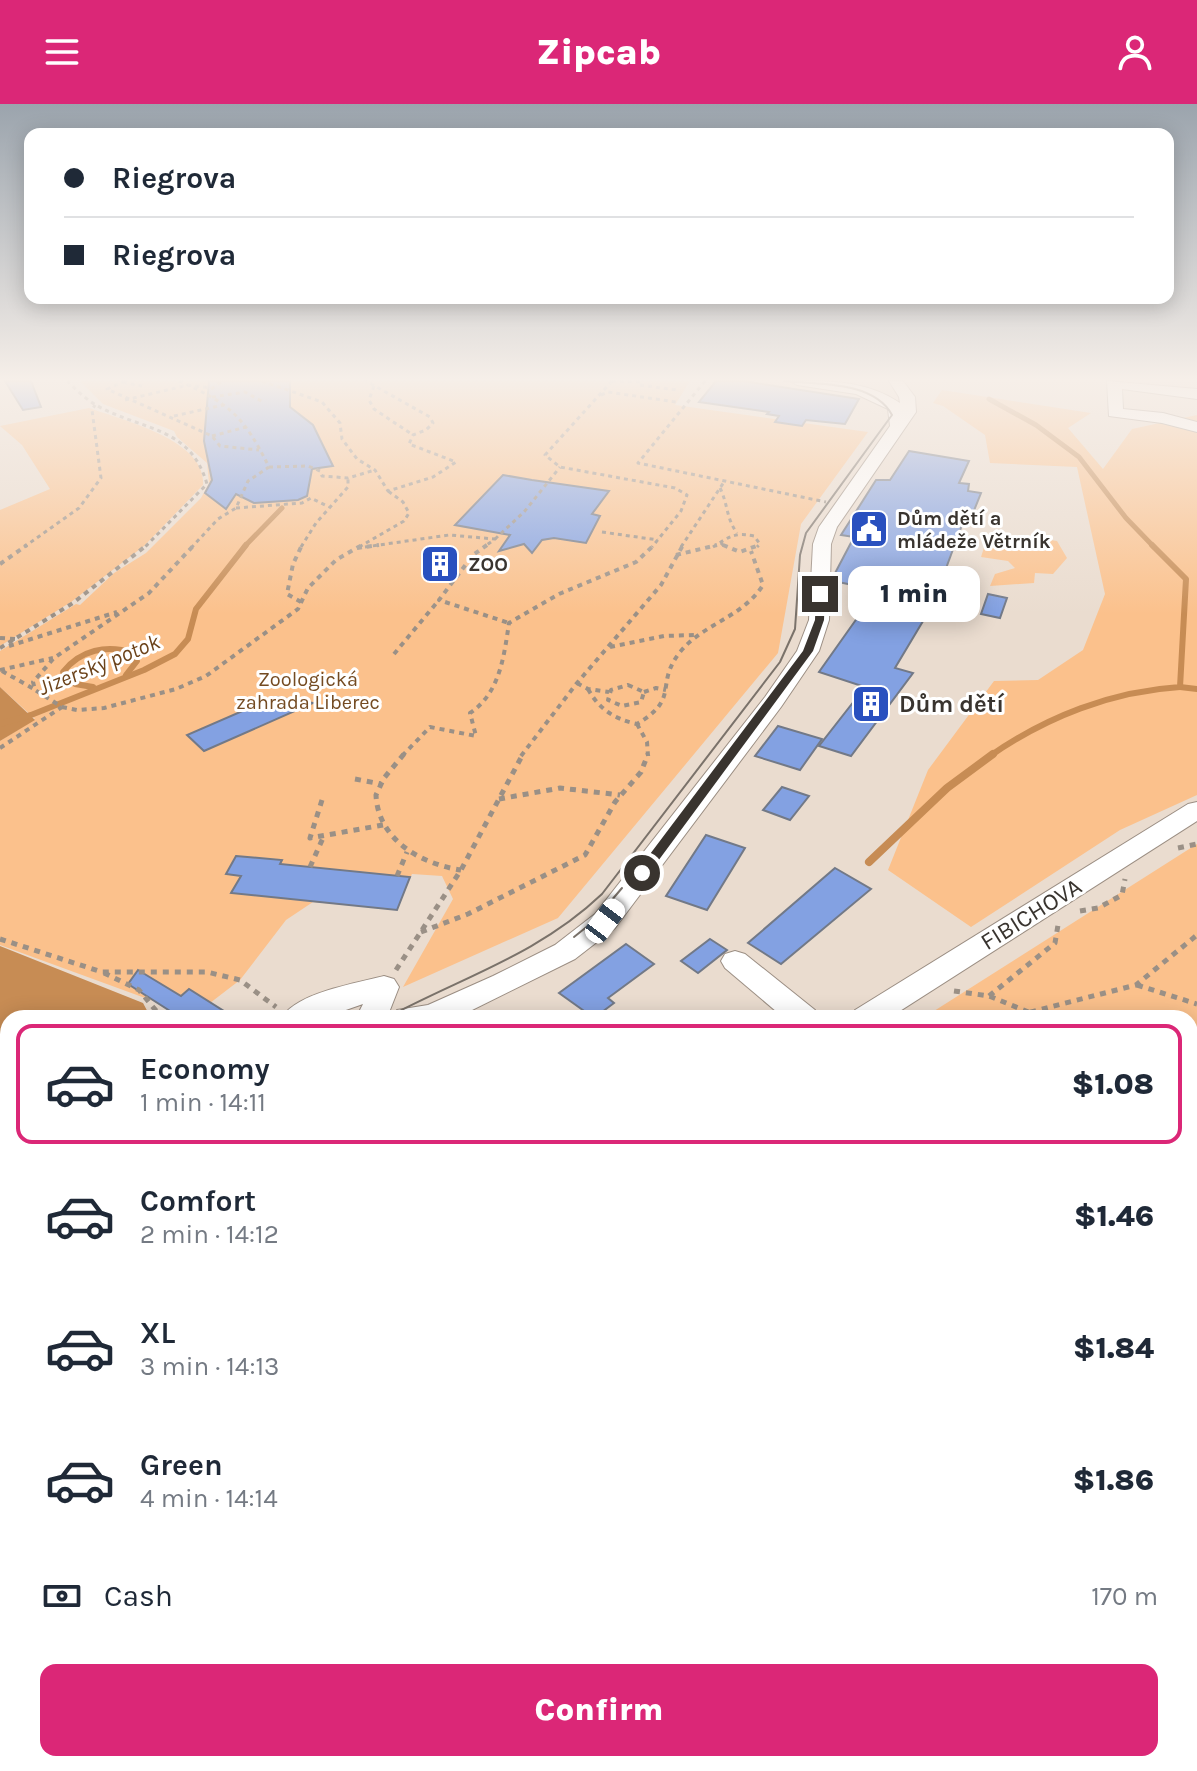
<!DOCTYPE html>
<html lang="en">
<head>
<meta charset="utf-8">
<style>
  body { margin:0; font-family:Karla,sans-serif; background:#f6f6f7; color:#1f2937; height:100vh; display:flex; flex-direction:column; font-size:30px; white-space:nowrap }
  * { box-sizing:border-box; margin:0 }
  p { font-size:26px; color:#747a83 }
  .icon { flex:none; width:44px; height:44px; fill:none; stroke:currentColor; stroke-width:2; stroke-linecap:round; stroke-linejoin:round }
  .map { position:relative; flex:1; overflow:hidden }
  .panel { position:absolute; left:0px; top:906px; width:1198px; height:762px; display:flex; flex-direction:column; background:#fff; border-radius:24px 24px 0 0; box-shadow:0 4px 20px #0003 }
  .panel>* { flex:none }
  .guide { position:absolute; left:24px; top:24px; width:1150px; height:176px; border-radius:16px; box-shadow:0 4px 20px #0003; display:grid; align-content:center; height:176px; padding:0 40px; background:#fff }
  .end { position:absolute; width:36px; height:36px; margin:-18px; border:10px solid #39342f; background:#fff; box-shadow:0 0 0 4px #fff }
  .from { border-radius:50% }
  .bubble { position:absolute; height:56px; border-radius:16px; background:#fff; box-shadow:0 4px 20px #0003; font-size:26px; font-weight:800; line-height:56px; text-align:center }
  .car { position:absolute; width:24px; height:48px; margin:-24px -12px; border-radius:10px; box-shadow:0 0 6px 2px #0007; background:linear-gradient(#fff 24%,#345 0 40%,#fff 0 76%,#345 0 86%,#fff 0) }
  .guide b { display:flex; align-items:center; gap:28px; height:76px; font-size:30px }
  .guide b+b { border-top:2px solid #e0e1e3 }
  .guide i { width:20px; height:20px; background:#1f2937 }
  ul { padding:14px 0 0; list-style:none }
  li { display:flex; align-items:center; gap:24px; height:120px; margin:0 16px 12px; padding:0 24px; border:4px solid transparent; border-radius:16px }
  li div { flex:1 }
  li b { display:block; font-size:30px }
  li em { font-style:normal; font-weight:800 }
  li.current { border-color:#db2777 }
  li>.icon { width:72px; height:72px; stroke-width:1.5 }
  .pay { display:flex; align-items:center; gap:20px; height:88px; padding:0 40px; font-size:30px }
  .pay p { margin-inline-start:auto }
  .cta { display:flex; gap:16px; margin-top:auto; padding:16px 40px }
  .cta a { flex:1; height:92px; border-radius:16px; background:#db2777; color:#fff; font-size:32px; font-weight:800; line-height:92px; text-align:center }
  header { display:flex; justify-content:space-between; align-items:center; height:104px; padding:0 40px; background:#db2777; color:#fff; font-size:36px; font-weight:800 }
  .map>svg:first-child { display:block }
  .built { fill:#e2cebd }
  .green { fill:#fbc18c }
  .water { fill:#c78c54 }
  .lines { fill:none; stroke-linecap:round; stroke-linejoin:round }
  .stream-far2 { stroke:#c78c54; stroke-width:5 }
  .stream-far1 { stroke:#c78c54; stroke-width:6 }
  .stream { stroke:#c78c54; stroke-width:8 }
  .building { fill:#83a1e2; stroke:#727987; stroke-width:2 }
  .minor-casing { stroke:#9b8e83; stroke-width:2 }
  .path-far4 { stroke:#9a9086; stroke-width:3; stroke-dasharray:4 4; stroke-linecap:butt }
  .path-far3 { stroke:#9a9086; stroke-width:4; stroke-dasharray:5 5; stroke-linecap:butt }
  .path-far2 { stroke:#9a9086; stroke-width:5; stroke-dasharray:6 6; stroke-linecap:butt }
  .path-far1 { stroke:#9a9086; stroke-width:6; stroke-dasharray:7 7; stroke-linecap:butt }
  .path { stroke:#9a9086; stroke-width:8; stroke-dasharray:9 9; stroke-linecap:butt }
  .minor { fill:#fff; fill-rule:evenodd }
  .tram-far1 { stroke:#7a726a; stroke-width:2 }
  .tram { stroke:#7a726a; stroke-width:3 }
  .route { fill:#39342f }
  .labels { text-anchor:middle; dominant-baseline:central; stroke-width:6; stroke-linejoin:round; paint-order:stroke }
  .far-poi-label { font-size:20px; font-weight:bold; fill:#39342f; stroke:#fff; text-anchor:start }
  .far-park-label { font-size:20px; fill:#744b22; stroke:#fff }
  .far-water-label { font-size:22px; font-style:italic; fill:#6c431a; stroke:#fff }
  .poi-label { font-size:24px; font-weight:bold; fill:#39342f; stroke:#fff; text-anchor:start }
  .street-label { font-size:24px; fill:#39342f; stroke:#fff }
</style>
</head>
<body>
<header><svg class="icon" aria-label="menu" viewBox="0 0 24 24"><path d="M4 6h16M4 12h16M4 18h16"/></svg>Zipcab<svg class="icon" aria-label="person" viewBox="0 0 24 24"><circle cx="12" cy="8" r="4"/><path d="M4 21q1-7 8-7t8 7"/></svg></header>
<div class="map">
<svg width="1197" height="1667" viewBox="0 0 1197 1667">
  <rect width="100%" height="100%" fill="#eadccf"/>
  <path class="built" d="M 1190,1055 L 1197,1058 L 1197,1380 L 1190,1378 Z"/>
  <g class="green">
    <path d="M 80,277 L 690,277 L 675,301 L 868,328 L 801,420 L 778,549 L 558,814 L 403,883 L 453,795 L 442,772 L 412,770 L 397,806 L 313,798 L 286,816 L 240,876 L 210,899 L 189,885 L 181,892 L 171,886 L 156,898 L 0,841 L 0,637 L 35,615 L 0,583 L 0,547 L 76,500 L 80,501 L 114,469 L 146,449 L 201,394 L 209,379 L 207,359 L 177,333 L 174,327 L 103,300 Z"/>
    <path d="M 942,286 L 1091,309 L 1068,324 L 1103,365 L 1132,325 L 1197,311 L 1197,691 L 1120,726 L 971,823 L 888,766 L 928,666 L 994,577 L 1038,576 L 1083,546 L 1105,490 L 1077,363 L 990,359 L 985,331 L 943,302 L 933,299 Z"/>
    <path d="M 89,304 C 122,316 207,336 203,381 L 144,442 L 71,498 L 0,542 L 0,406 L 50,385 L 22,341 L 0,322 Z"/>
    <path d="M 988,431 L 1017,431 L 1057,437 L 1067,454 L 1053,470 L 1035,469 L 1034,479 L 990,482 L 995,470 L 1015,464 L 1008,457 L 981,453 Z"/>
    <path d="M 1197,740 L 1197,1058 L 1190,1055 L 1190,914 L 923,914 Z"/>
    <path d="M 1190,1378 L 1197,1380 L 1197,1667 L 1037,1667 L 1040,1660 L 1190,1660 Z"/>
    <path d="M 669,1660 L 960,1660 L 957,1667 L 665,1667 Z"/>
  </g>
  <g class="water">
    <path d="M 0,583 L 35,616 L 0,637 Z"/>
    <path d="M 0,842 L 143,899 L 151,914 L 8,914 L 8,1098 L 0,1091 Z"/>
  </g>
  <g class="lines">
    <g class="stream-far2">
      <path d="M 989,295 L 1036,321 L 1079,353 L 1126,414 L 1154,443"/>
      <path d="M 244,443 L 282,404"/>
    </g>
    <g class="stream-far1">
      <path d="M 93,583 L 75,580 L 63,568 C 80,546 107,540 133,549 L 137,557 L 126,571"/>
      <path d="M 1180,583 L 1197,585"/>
      <path d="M 0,620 L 31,611 L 144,566 L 175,550 L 188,535 L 196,505 L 246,441"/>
      <path d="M 990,652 C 1046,613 1112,587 1180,583 L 1186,475 L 1152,441"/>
    </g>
    <path class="stream" d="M 869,758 L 947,684 L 993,650"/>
  </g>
  <g class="building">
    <path d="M 5,277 L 31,277 L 41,303 L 23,306 Z"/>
    <path d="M 209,277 L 290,277 L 290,303 L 313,321 L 333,362 L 312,365 L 307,392 L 298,396 L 254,399 L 236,390 L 226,405 L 205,389 L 212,376 L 204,337 Z"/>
    <path d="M 716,277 L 743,277 L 859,295 L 845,320 L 806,316 L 802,322 L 775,318 L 779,312 L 767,310 L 769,308 L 699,298 Z"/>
    <path d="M 909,347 L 969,357 L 959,379 L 969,380 L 968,387 L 981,389 L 971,414 L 965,413 L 932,502 L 895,564 L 913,569 L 851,652 L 819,642 L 865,583 L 819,568 L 877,486 L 833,477 L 833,473 L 854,433 L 841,431 L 876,376 L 890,376 Z"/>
    <path d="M 503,371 L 532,376 L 609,387 L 592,410 L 600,412 L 586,439 L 554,434 L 542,436 L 532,449 L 524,440 L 499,447 L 510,431 L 455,421 Z"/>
    <path d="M 988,490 L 1007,494 L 1000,514 L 981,510 Z"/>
    <path d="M 275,593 L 313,599 L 204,647 L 187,631 Z"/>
    <path d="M 778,622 L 822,635 L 800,666 L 755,652 Z"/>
    <path d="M 782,683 L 809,692 L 790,716 L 763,706 Z"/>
    <path d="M 706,731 L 745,744 L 707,806 L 666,792 Z"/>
    <path d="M 236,752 L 282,756 L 280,760 L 410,773 L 397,806 L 231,789 L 241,772 L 226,770 Z"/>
    <path d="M 835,764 L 871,785 L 781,860 L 748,839 Z"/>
    <path d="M 710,835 L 727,846 L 698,869 L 681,857 Z"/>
    <path d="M 626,840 L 654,860 L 608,894 L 614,899 L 594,914 L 559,889 Z"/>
    <path d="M 138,866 L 181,892 L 189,885 L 235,914 L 181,914 L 128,880 Z"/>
  </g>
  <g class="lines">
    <g class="minor-casing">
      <g id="minor">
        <path d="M 790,277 C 829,277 866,276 900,299 L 899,293 L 889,277 L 903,277 L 915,293 L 916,308 L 837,423 L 831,440 L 829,516 L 819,547 L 781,603 L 615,824 L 575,855 L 456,914 L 364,914 L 360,906 L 363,900 L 323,914 L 282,914 C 295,889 357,879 384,872 L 394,875 L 399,883 L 390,906 L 394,913 L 397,906 L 428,901 L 493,872 L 555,841 L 595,810 L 765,593 L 797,547 L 809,516 L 813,440 L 819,423 L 890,322 L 888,305 L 856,290 L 797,281 Z"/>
        <path d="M 1107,277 L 1197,285 L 1197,295 L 1122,285 L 1123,305 L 1163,309 L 1197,318 L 1197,328 L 1162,319 L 1109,312 Z"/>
        <path d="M 1197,698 L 1197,717 L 889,914 L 851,914 L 855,906 L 1188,700 Z"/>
        <path d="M 735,847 L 745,850 L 815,906 L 819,914 L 784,914 L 725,864 L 721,857 L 725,850 Z"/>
        <path d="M 0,1176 L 8,1179 L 8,1213 L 0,1210 Z"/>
        <path d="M 8,1365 L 8,1413 L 0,1417 L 0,1369 Z"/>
      </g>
    </g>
    <g class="path-far4">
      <path d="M 67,277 C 76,285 85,295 96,301 C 141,327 190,321 207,380 L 145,443"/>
      <path d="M 125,277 L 107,285 L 212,332 L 220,342 L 259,346"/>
      <path d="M 179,277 C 231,300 244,313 269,363 L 248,377 L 236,404 L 218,415 L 192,443"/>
      <path d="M 262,277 L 322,298 L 340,319 L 342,335 L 357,355 L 375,366 L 388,387 L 433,373 L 456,358 L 409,340 L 413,331 L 426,326 L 433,319 L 430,313 L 366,277"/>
      <path d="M 612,277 L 642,278"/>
      <path d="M 612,277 L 545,351 L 560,363 L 675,384 L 687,391 L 681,407 L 652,443"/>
      <path d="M 705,277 L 638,359 L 826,398"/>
      <path d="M 123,278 L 142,282"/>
      <path d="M 640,281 L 677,286"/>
      <path d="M 374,282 L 369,296 L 374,305 L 413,331"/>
      <path d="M 211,285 L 222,277"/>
      <path d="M 601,291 L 608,288 L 676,298"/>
      <path d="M 212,293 L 245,288 L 263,298"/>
      <path d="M 125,296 L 188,281 L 212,284"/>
      <path d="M 174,312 L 223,301"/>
      <path d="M 212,332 L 246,323"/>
      <path d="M 269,363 L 308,362 L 320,367 L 322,372 L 348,374 L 375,366"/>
      <path d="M 720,384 C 728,400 726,414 737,429"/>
      <path d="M 236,404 L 302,399 L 311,394 L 329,403"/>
      <path d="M 602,428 L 658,436"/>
      <path d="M 495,435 L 524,408 L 560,363"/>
      <path d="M 721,439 L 725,443"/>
      <path d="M 24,443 L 79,404 L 101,374 L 92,306 L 95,301"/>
      <path d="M 301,443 L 316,419 L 348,383 L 348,374"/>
      <path d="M 359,443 L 404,417 L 409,409 L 403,398 L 388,387"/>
      <path d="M 365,443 L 449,431 L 495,435 L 484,443"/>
      <path d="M 681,443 L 724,378"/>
      <path d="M 713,443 C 729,433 734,428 754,432 L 760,440 L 757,443"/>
    </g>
    <g class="path-far3">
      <path d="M 487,441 L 473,451 L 439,496 L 509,519"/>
      <path d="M 723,441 L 740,448 L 759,441"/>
      <path d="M 357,444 L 379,441"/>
      <path d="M 676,451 L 717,441"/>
      <path d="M 0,460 L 27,441"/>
      <path d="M 301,498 L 287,490 L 293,460 L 302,441"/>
      <path d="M 0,534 L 15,535"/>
      <path d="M 9,542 L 117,508"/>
      <path d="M 610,543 L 664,532 L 694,531"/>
      <path d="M 0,544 L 73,499 L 147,441"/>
      <path d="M 394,550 L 439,496"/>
      <path d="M 0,566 L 53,554"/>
      <path d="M 2,567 L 34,585"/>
      <path d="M 577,579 L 588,585 L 609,588"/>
      <path d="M 628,581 L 644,588 L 641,598 L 622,602 L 608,596 L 611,586 Z"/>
      <path d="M 588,585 C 599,605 614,615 637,620 C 681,594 654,581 680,548 C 704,519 742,514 763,481 L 751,447"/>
      <path d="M 644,588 L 656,584 L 666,586"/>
      <path d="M 62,603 L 77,606 L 104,604 L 176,585 L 206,572 L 298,505 L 308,484 L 336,456 L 362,441"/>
      <path d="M 637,620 L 647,638 L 648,652"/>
      <path d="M 0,644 L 62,603 L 35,586 L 33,578 L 54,554 L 149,489 L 194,441"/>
      <path d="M 402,652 L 430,623 L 476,632 L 470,609 C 500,589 504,552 509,519 L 559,490 L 636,458 L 654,441"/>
      <path d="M 521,652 L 577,579 L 661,481 L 683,441"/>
    </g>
    <g class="path-far2">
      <path d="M 404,650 L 384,674 L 376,691 C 378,736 421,760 461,766"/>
      <path d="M 355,675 L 381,680"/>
      <path d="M 499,695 L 560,684 L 620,691"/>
      <path d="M 322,696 L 310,734 L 383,721"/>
      <path d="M 1178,744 L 1197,740"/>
      <path d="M 310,763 L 323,734"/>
      <path d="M 397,772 L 407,748"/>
      <path d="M 1080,807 L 1098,804 L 1122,791 L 1125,775"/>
      <path d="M 421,828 L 468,810 L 585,751 L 615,698 L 641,668 L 648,650"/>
      <path d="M 0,835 L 102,868 L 207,868 L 240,876 L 276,903"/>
      <path d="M 396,866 L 461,766 L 523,650"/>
      <path d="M 104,869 L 139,886 L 162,914"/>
      <path d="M 1137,881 L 1197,900"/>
      <path d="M 954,887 L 989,892 L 1043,914"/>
      <path d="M 989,892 L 1055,839 L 1058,821"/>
      <path d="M 1007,914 L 1136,881 L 1197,831"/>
    </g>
    <g class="path-far1">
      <path d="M 1007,914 L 1011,913"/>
      <path d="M 1190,972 L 1197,975"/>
      <path d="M 0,1147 L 8,1149"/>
    </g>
    <g class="path">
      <path d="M 1190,1351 L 1197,1354"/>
      <path d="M 1111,1660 L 1115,1667"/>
      <path d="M 1093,1667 L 1094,1660"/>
    </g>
    <use href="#minor" class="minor"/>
    <g class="tram-far1">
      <path d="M 574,833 L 594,817 L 622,784"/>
      <path d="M 386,914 C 462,873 538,851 602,790 L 780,558 L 795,525 L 800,451 L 806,429 L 892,311 C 874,277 817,280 784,277"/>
    </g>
    <g class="tram">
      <path d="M 0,1382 L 8,1371"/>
      <path d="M 0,1412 L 8,1402"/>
    </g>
  </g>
  <linearGradient id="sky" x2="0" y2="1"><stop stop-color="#9ba4ad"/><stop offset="0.54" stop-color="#f6efe9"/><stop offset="1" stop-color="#f6efe9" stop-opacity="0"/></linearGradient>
  <rect width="1197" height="510" fill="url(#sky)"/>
  <path class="route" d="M 820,487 L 825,490 L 824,516 L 813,547 L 647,772 L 638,772 L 638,766 L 803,547 L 815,516 L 816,490 Z"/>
  <defs>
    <g id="civic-square" transform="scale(2)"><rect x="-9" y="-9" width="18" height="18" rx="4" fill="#2950bf" stroke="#fff"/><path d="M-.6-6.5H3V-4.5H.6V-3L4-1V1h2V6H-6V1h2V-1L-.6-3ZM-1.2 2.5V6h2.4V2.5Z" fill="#fff"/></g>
    <g id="building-square" transform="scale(2)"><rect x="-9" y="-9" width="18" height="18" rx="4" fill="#2950bf" stroke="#fff"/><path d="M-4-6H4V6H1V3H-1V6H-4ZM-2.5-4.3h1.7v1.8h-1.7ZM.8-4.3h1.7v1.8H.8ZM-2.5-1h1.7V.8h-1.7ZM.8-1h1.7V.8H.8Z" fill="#fff"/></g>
  </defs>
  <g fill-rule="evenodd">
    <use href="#civic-square" x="869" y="425"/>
    <use href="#building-square" x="440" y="460"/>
    <use href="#building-square" x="871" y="600"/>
  </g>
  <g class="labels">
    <g class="far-poi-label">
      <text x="897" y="414">Dům dětí a<tspan x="897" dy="23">mládeže Větrník</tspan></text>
      <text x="468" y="460">ZOO</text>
    </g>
    <g class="far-park-label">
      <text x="308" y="575">Zoologická<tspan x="308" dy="23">zahrada Liberec</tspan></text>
    </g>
    <g class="far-water-label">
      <text transform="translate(99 561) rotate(-22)">Jizerský potok</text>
    </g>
    <g class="poi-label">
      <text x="899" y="600">Dům dětí</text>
    </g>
    <g class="street-label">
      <text transform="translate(1031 810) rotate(-32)">FIBICHOVA</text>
    </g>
  </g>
</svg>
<i class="end from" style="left:642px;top:769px"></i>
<i class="end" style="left:820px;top:490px"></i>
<div class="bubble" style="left:848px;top:462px;width:132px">1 min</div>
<i class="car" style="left:605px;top:817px;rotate:37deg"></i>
<div class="guide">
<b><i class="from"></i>Riegrova</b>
<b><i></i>Riegrova</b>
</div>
<section class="panel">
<ul>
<li class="current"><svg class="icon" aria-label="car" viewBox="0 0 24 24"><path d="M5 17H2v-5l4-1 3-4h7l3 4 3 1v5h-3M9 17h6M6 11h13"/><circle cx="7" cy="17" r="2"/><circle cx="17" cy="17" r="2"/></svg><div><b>Economy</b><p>1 min · 14:11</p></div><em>$1.08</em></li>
<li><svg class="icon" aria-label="car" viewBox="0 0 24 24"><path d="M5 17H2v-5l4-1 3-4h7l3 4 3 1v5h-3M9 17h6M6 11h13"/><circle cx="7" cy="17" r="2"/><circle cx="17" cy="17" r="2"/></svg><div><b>Comfort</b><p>2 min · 14:12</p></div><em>$1.46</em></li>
<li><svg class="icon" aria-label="car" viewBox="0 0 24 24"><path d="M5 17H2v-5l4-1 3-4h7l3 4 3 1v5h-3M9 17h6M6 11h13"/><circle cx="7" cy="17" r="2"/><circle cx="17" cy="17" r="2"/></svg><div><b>XL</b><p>3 min · 14:13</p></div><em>$1.84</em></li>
<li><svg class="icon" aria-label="car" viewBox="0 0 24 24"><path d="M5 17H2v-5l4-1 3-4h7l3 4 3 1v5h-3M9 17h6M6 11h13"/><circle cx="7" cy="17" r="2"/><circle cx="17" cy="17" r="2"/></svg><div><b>Green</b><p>4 min · 14:14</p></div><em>$1.86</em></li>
</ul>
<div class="pay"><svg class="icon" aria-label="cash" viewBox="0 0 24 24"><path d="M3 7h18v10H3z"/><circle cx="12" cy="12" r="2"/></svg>Cash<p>170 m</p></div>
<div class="cta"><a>Confirm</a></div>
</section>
</div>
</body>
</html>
